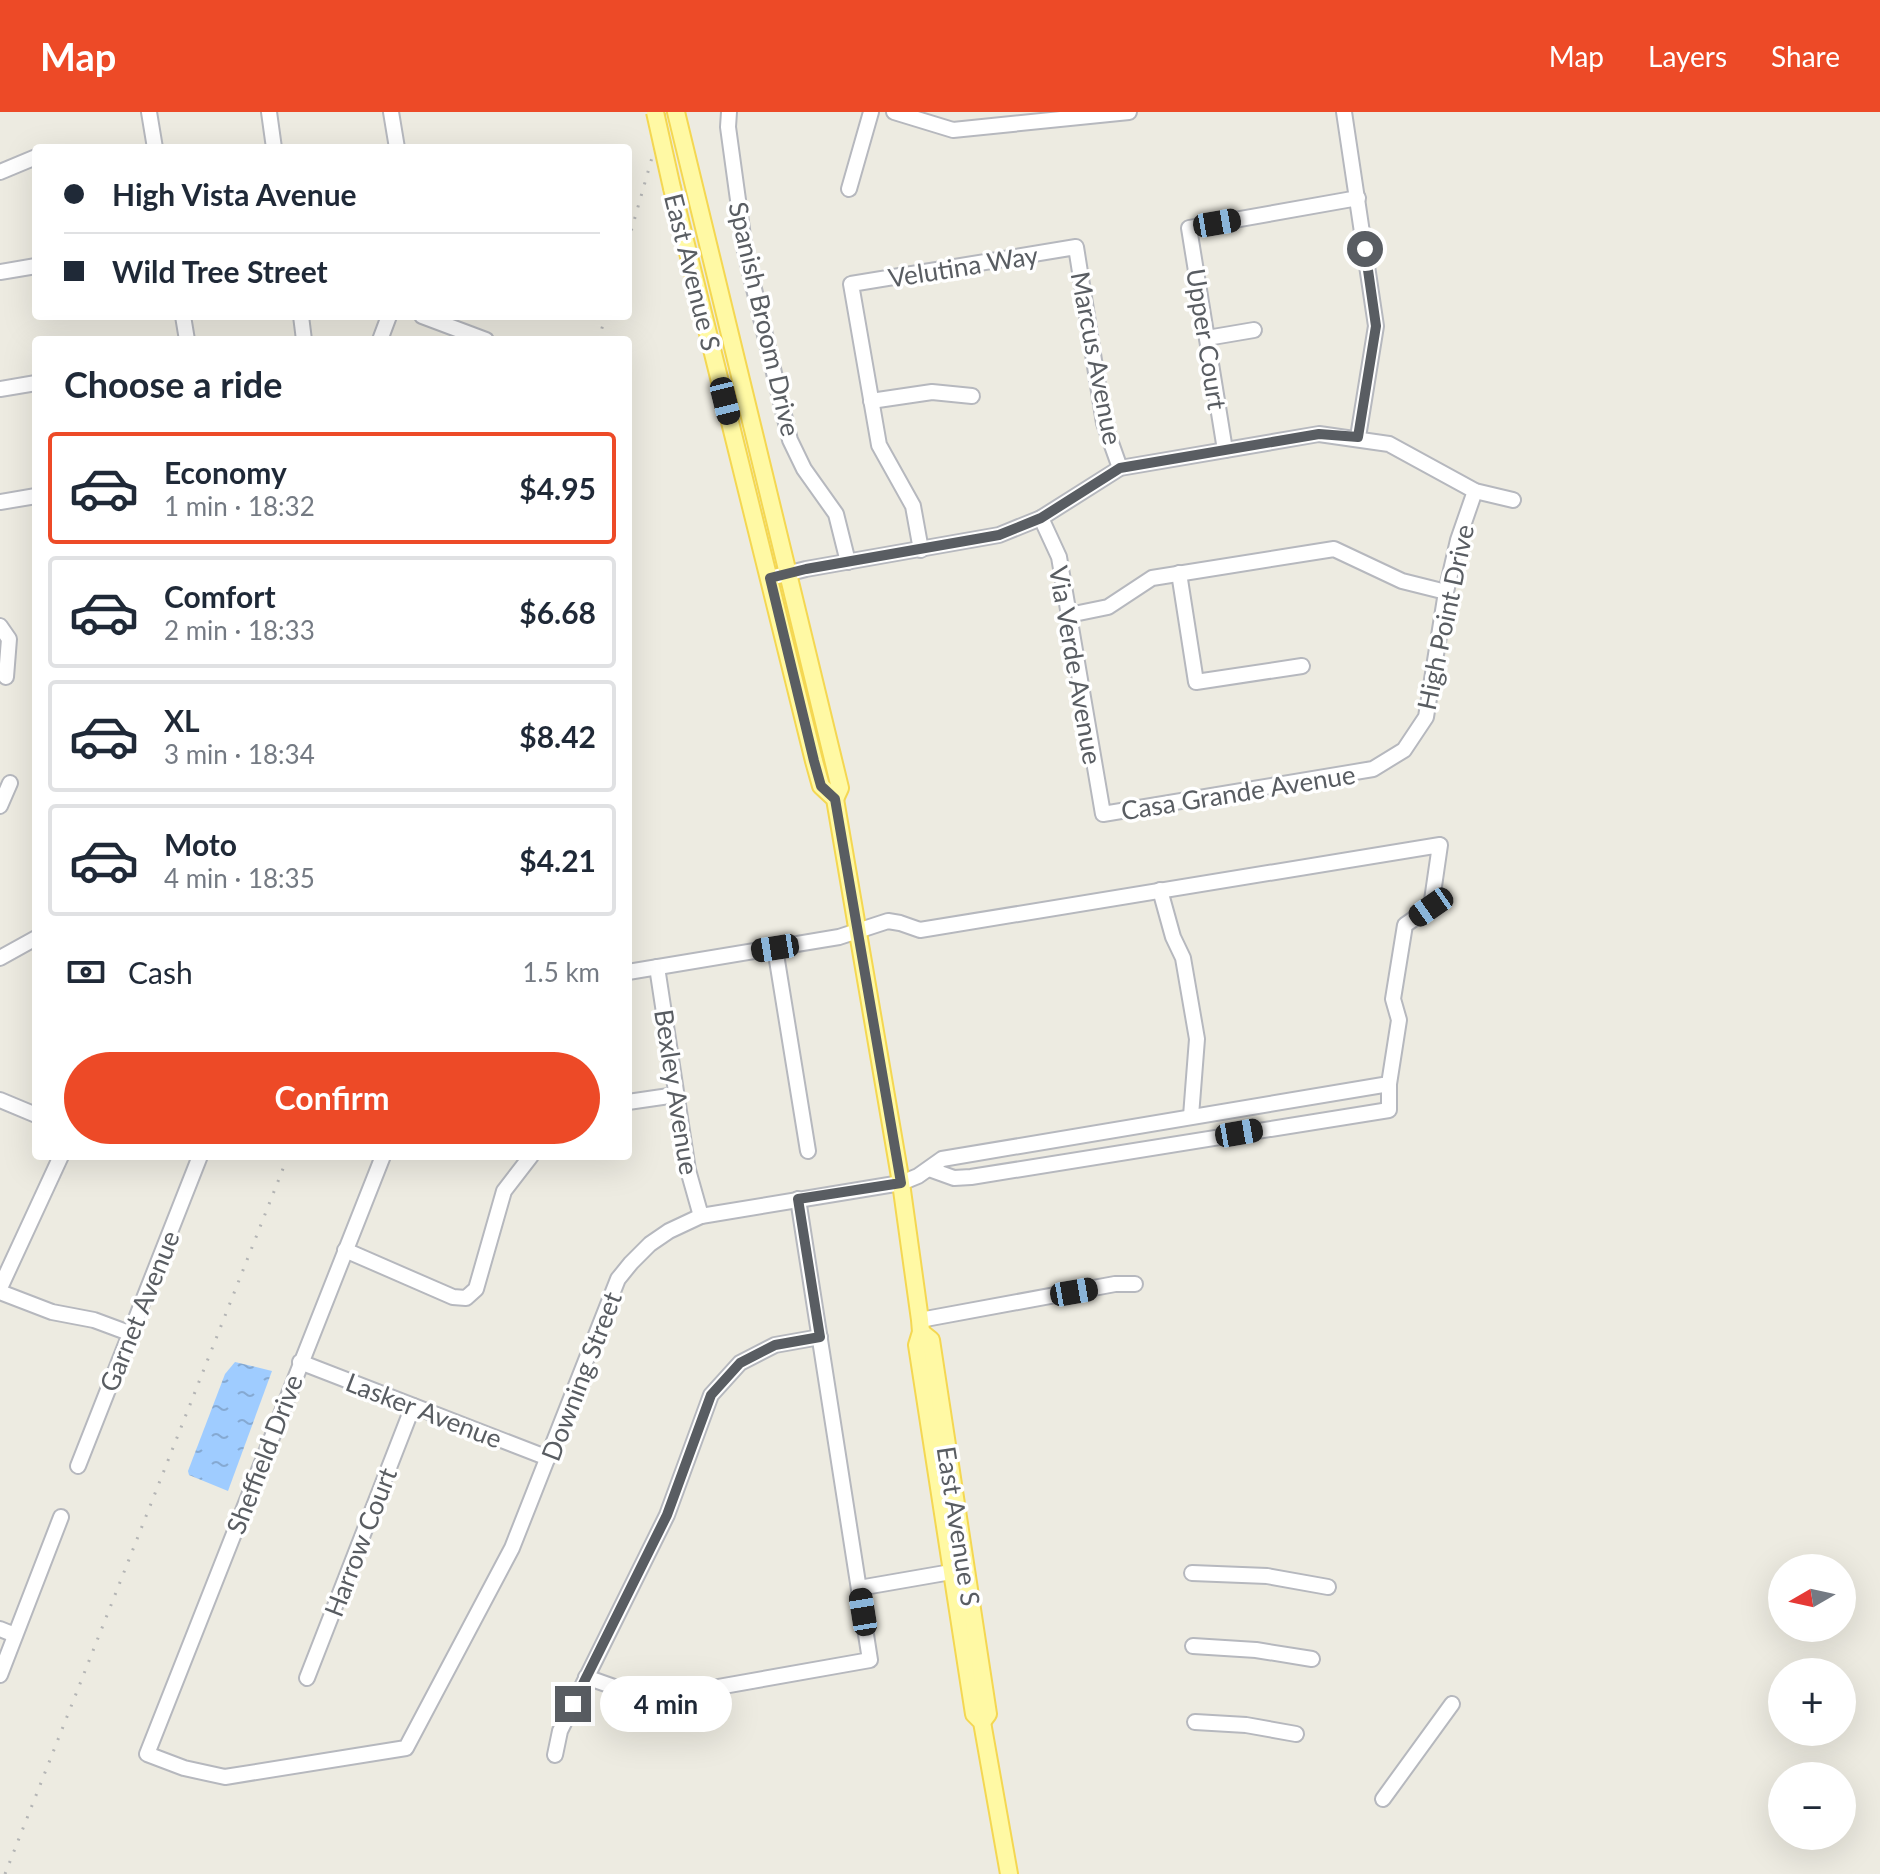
<!DOCTYPE html>
<html lang="en">
<head>
<meta charset="utf-8">
<style>
  body { margin:0; font-family:Lato,sans-serif; background:#f6f6f7; color:#1f2937; height:100vh; display:flex; flex-direction:column; font-size:30px; white-space:nowrap }
  * { box-sizing:border-box; margin:0 }
  p { font-size:26px; color:#747a83 }
  .icon { flex:none; width:44px; height:44px; fill:none; stroke:currentColor; stroke-width:2; stroke-linecap:round; stroke-linejoin:round }
  .map { position:relative; flex:1; overflow:hidden }
  .side { position:absolute; left:32px; top:224px; width:600px; height:824px; display:flex; flex-direction:column; background:#fff; border-radius:8px; box-shadow:0 8px 32px #0002 }
  .side>* { flex:none }
  .top-card { position:absolute; left:32px; top:32px; width:600px; height:176px; border-radius:8px; box-shadow:0 8px 32px #0002; display:grid; align-content:center; height:176px; padding:0 32px; background:#fff }
  .needle { width:52px; rotate:261deg }
  .fabs { position:absolute; left:1768px; top:1442px; display:grid; gap:16px }
  .fabs a { display:grid; place-items:center; width:88px; height:88px; border-radius:50%; background:#fff; box-shadow:0 8px 32px #0002; font-size:40px }
  .end { position:absolute; width:36px; height:36px; margin:-18px; border:10px solid #595d62; background:#fff; box-shadow:0 0 0 4px #fff }
  .from { border-radius:50% }
  .bubble { position:absolute; height:56px; border-radius:28px; background:#fff; box-shadow:0 8px 32px #0002; font-size:26px; font-weight:700; line-height:56px; text-align:center }
  .car { position:absolute; width:24px; height:48px; margin:-24px -12px; border-radius:10px; box-shadow:0 0 6px 2px #0007; background:linear-gradient(#222 24%,#8ab4d8 0 40%,#222 0 76%,#8ab4d8 0 86%,#222 0) }
  .top-card b { display:flex; align-items:center; gap:28px; height:76px; font-size:30px }
  .top-card b+b { border-top:2px solid #e0e1e3 }
  .top-card i { width:20px; height:20px; background:#1f2937 }
  ul { padding:0; list-style:none }
  li { display:flex; align-items:center; gap:24px; height:112px; margin:0 16px 12px; padding:0 16px; border:4px solid #e0e1e3; border-radius:8px }
  li div { flex:1 }
  li b { display:block; font-size:30px }
  li em { font-style:normal; font-weight:700 }
  li.on { border-color:#ed4a27 }
  li>.icon { width:72px; height:72px; stroke-width:1.5 }
  h2 { padding:0 32px; font-size:36px; line-height:96px }
  .pay { display:flex; align-items:center; gap:20px; height:88px; padding:0 32px; font-size:30px }
  .pay p { margin-inline-start:auto }
  .button { display:flex; gap:16px; margin-top:auto; padding:16px 32px }
  .button a { flex:1; height:92px; border-radius:48px; background:#ed4a27; color:#fff; font-size:32px; font-weight:700; line-height:92px; text-align:center }
  header { display:flex; align-items:center; gap:48px; box-sizing:border-box; height:112px; padding:0 40px; background:#ed4a27; color:#fff }
  header strong { font-size:38px }
  nav { display:flex; gap:44px; margin-inline-start:auto; font-size:28px }
  .map>svg:first-child { display:block }
  .water { fill:url(#water-ripples) }
  .lines { fill:none; stroke-linecap:round; stroke-linejoin:round }
  .minor-casing { stroke:#b6b8be; stroke-width:18 }
  .major-casing { stroke:#f4d752; stroke-width:20 }
  .minor { stroke:#fff; stroke-width:14 }
  .major { stroke:#fff9a4; stroke-width:16 }
  .rail { stroke:#b4b5b5; stroke-width:3; stroke-dasharray:2 10; stroke-linecap:butt }
  .major-bridge-casing { stroke:#f4d752; stroke-width:20; stroke-linecap:butt }
  .major-bridge { stroke:#fff9a4; stroke-width:16 }
  .route { stroke:#595d62; stroke-width:10 }
  .labels { text-anchor:middle; dominant-baseline:central; stroke-width:7; stroke-linejoin:round; paint-order:stroke }
  .street-label { font-size:26px; fill:#595d62; stroke:#fff }
</style>
</head>
<body>
<header>
<strong>Map</strong>
<nav><a>Map</a><a>Layers</a><a>Share</a></nav>
</header>
<div class="map">
<svg width="1880" height="1762" viewBox="0 0 1880 1762">
  <defs>
    <pattern id="water-ripples" width="26" height="14" patternUnits="userSpaceOnUse" patternTransform="scale(2)"><rect width="26" height="14" fill="#9fccff"/><path d="M2 4q2-2 4 0t4 0M15 11q2-2 4 0t4 0" fill="none" stroke="#85a9d2"/></pattern>
  </defs>
  <rect width="100%" height="100%" fill="#edebe1"/>
  <path class="water" d="M 235,1250 L 272,1259 L 228,1379 L 189,1363 L 188,1359 L 225,1262 Z"/>
  <g class="lines">
    <g class="minor-casing">
      <g id="minor">
        <path d="M 149,0 L 155,36"/>
        <path d="M 269,0 L 274,36"/>
        <path d="M 391,0 L 397,36"/>
        <path d="M 729,0 L 728,15 L 745,139 L 790,328 L 804,357 L 836,402 L 848,450"/>
        <path d="M 894,0 L 953,18 L 1129,0"/>
        <path d="M 1344,0 L 1376,214 L 1358,325"/>
        <path d="M 0,60 L 36,45"/>
        <path d="M 849,77 L 871,0"/>
        <path d="M 0,160 L 36,154"/>
        <path d="M 183,204 L 187,228"/>
        <path d="M 301,204 L 304,228"/>
        <path d="M 422,204 L 486,228"/>
        <path d="M 1207,226 L 1254,218"/>
        <path d="M 380,228 L 389,204"/>
        <path d="M 0,277 L 36,271"/>
        <path d="M 871,289 L 932,280 L 972,284"/>
        <path d="M 1225,338 L 1189,116 L 1358,86"/>
        <path d="M 0,390 L 36,384"/>
        <path d="M 1041,406 L 1059,445 L 1103,702 L 1373,657 L 1404,638 L 1426,605 L 1446,480 L 1458,428 L 1475,379"/>
        <path d="M 921,438 L 913,394 L 879,333 L 851,172 L 1076,135 L 1104,311 L 1120,356"/>
        <path d="M 1179,461 L 1196,570 L 1302,554"/>
        <path d="M 770,466 L 806,457 L 999,423 L 1041,406 L 1120,356 L 1319,322 L 1389,332 L 1475,379 L 1513,388"/>
        <path d="M 1069,503 L 1108,495 L 1152,466 L 1334,437 L 1402,469 L 1446,480"/>
        <path d="M 0,514 L 9,527 L 6,565"/>
        <path d="M 0,694 L 10,671"/>
        <path d="M 1160,778 L 1173,825 L 1183,846 L 1197,927 L 1191,1004"/>
        <path d="M 775,836 L 808,1039"/>
        <path d="M 0,846 L 36,826"/>
        <path d="M 657,855 L 688,1058 L 701,1104"/>
        <path d="M 0,988 L 36,1003"/>
        <path d="M 628,990 L 676,983"/>
        <path d="M 383,1044 L 147,1642 L 184,1656 L 225,1665 L 406,1636 L 512,1436 L 618,1167 L 631,1151 L 650,1132 L 669,1119 L 701,1104 L 901,1071 L 918,1064 L 942,1047 L 1389,972 L 1399,908 L 1393,887 L 1405,813 L 1431,795 L 1440,733 L 920,818 L 900,811 L 888,809 L 839,825 L 628,860"/>
        <path d="M 929,1057 L 954,1066 L 971,1065 L 1389,998 L 1389,972"/>
        <path d="M 345,1138 L 453,1185 L 466,1186 L 476,1177 L 504,1079 L 531,1044"/>
        <path d="M 0,1176 L 61,1044"/>
        <path d="M 0,1180 L 52,1200 L 94,1208 L 129,1221"/>
        <path d="M 920,1208 L 1115,1172 L 1135,1172"/>
        <path d="M 300,1250 L 548,1346"/>
        <path d="M 78,1354 L 200,1044"/>
        <path d="M 1192,1461 L 1267,1464 L 1328,1475"/>
        <path d="M 859,1476 L 951,1460 L 956,1460 L 958,1464"/>
        <path d="M 0,1517 L 15,1523"/>
        <path d="M 1193,1534 L 1256,1538 L 1312,1547"/>
        <path d="M 0,1563 L 61,1405"/>
        <path d="M 586,1565 L 634,1582 L 673,1583 L 870,1548 L 798,1087"/>
        <path d="M 307,1566 L 413,1294"/>
        <path d="M 1195,1610 L 1246,1613 L 1296,1622"/>
        <path d="M 555,1643 L 560,1619 L 667,1403 L 711,1283 L 740,1251 L 775,1233 L 820,1225"/>
        <path d="M 1383,1687 L 1452,1592"/>
      </g>
    </g>
    <g class="major-casing">
      <g id="major">
        <path d="M 676,0 L 840,676 L 835,687"/>
        <path d="M 672,76 L 814,649 L 821,674 L 835,687 L 901,1071 L 920,1208 L 921,1220 L 917,1233 L 974,1602 L 982,1610 L 1009,1762"/>
        <path d="M 921,1220 L 931,1228 L 988,1602 L 982,1610"/>
      </g>
    </g>
    <use href="#minor" class="minor"/>
    <use href="#major" class="major"/>
    <g class="rail">
      <path d="M 628,130 L 665,0"/>
      <path d="M 598,228 L 606,204"/>
      <path d="M 5,1762 L 288,1044"/>
    </g>
    <g class="major-bridge-casing">
      <path id="major-bridge" d="M 655,0 L 672,76"/>
    </g>
    <use href="#major-bridge" class="major-bridge"/>
  </g>
  <g class="lines">
    <path class="route" d="M 573,1592 L 667,1403 L 711,1283 L 740,1251 L 775,1233 L 820,1225 L 798,1087 L 901,1071 L 835,687 L 821,674 L 814,649 L 770,466 L 806,457 L 999,423 L 1041,406 L 1120,356 L 1319,322 L 1358,325 L 1376,214 L 1365,137"/>
  </g>
  <g class="labels">
    <g class="street-label">
      <text transform="translate(963 154) rotate(-9)">Velutina Way</text>
      <text transform="translate(693 160) rotate(76)">East Avenue S</text>
      <text transform="translate(765 207) rotate(77)">Spanish Broom Drive</text>
      <text transform="translate(1207 227) rotate(81)">Upper Court</text>
      <text transform="translate(1097 246) rotate(79)">Marcus Avenue</text>
      <text transform="translate(1445 505) rotate(-78)">High Point Drive</text>
      <text transform="translate(1076 553) rotate(80)">Via Verde Avenue</text>
      <text transform="translate(1238 680) rotate(-9)">Casa Grande Avenue</text>
      <text transform="translate(677 980) rotate(81)">Bexley Avenue</text>
      <text transform="translate(139 1199) rotate(-68)">Garnet Avenue</text>
      <text transform="translate(581 1264) rotate(-69)">Downing Street</text>
      <text transform="translate(424 1298) rotate(21)">Lasker Avenue</text>
      <text transform="translate(264 1342) rotate(-69)">Sheffield Drive</text>
      <text transform="translate(959 1414) rotate(81)">East Avenue S</text>
      <text transform="translate(360 1430) rotate(-69)">Harrow Court</text>
    </g>
  </g>
</svg>
<div class="fabs">
<a><svg class="needle" viewBox="-14 -14 28 28"><path d="M0-13l5 13h-10z" fill="#e53935"/><path d="M0 13l5-13h-10z" fill="#747a83"/></svg></a>
<a>+</a>
<a>−</a>
</div>
<i class="end from" style="left:1365px;top:137px"></i>
<i class="end" style="left:573px;top:1592px"></i>
<div class="bubble" style="left:600px;top:1564px;width:132px">4 min</div>
<i class="car" style="left:1217px;top:111px;rotate:80deg"></i>
<i class="car" style="left:725px;top:289px;rotate:166deg"></i>
<i class="car" style="left:1431px;top:795px;rotate:235deg"></i>
<i class="car" style="left:775px;top:836px;rotate:261deg"></i>
<i class="car" style="left:1239px;top:1021px;rotate:80deg"></i>
<i class="car" style="left:1074px;top:1180px;rotate:80deg"></i>
<i class="car" style="left:863px;top:1500px;rotate:351deg"></i>
<div class="top-card">
<b><i class="from"></i>High Vista Avenue</b>
<b><i></i>Wild Tree Street</b>
</div>
<section class="side">
<h2>Choose a ride</h2>
<ul>
<li class="on"><svg class="icon" aria-label="car" viewBox="0 0 24 24"><path d="M5 17H2v-5l4-1 3-4h7l3 4 3 1v5h-3M9 17h6M6 11h13"/><circle cx="7" cy="17" r="2"/><circle cx="17" cy="17" r="2"/></svg><div><b>Economy</b><p>1 min · 18:32</p></div><em>$4.95</em></li>
<li><svg class="icon" aria-label="car" viewBox="0 0 24 24"><path d="M5 17H2v-5l4-1 3-4h7l3 4 3 1v5h-3M9 17h6M6 11h13"/><circle cx="7" cy="17" r="2"/><circle cx="17" cy="17" r="2"/></svg><div><b>Comfort</b><p>2 min · 18:33</p></div><em>$6.68</em></li>
<li><svg class="icon" aria-label="car" viewBox="0 0 24 24"><path d="M5 17H2v-5l4-1 3-4h7l3 4 3 1v5h-3M9 17h6M6 11h13"/><circle cx="7" cy="17" r="2"/><circle cx="17" cy="17" r="2"/></svg><div><b>XL</b><p>3 min · 18:34</p></div><em>$8.42</em></li>
<li><svg class="icon" aria-label="car" viewBox="0 0 24 24"><path d="M5 17H2v-5l4-1 3-4h7l3 4 3 1v5h-3M9 17h6M6 11h13"/><circle cx="7" cy="17" r="2"/><circle cx="17" cy="17" r="2"/></svg><div><b>Moto</b><p>4 min · 18:35</p></div><em>$4.21</em></li>
</ul>
<div class="pay"><svg class="icon" aria-label="cash" viewBox="0 0 24 24"><path d="M3 7h18v10H3z"/><circle cx="12" cy="12" r="2"/></svg>Cash<p>1.5 km</p></div>
<div class="button"><a>Confirm</a></div>
</section>
</div>
</body>
</html>
